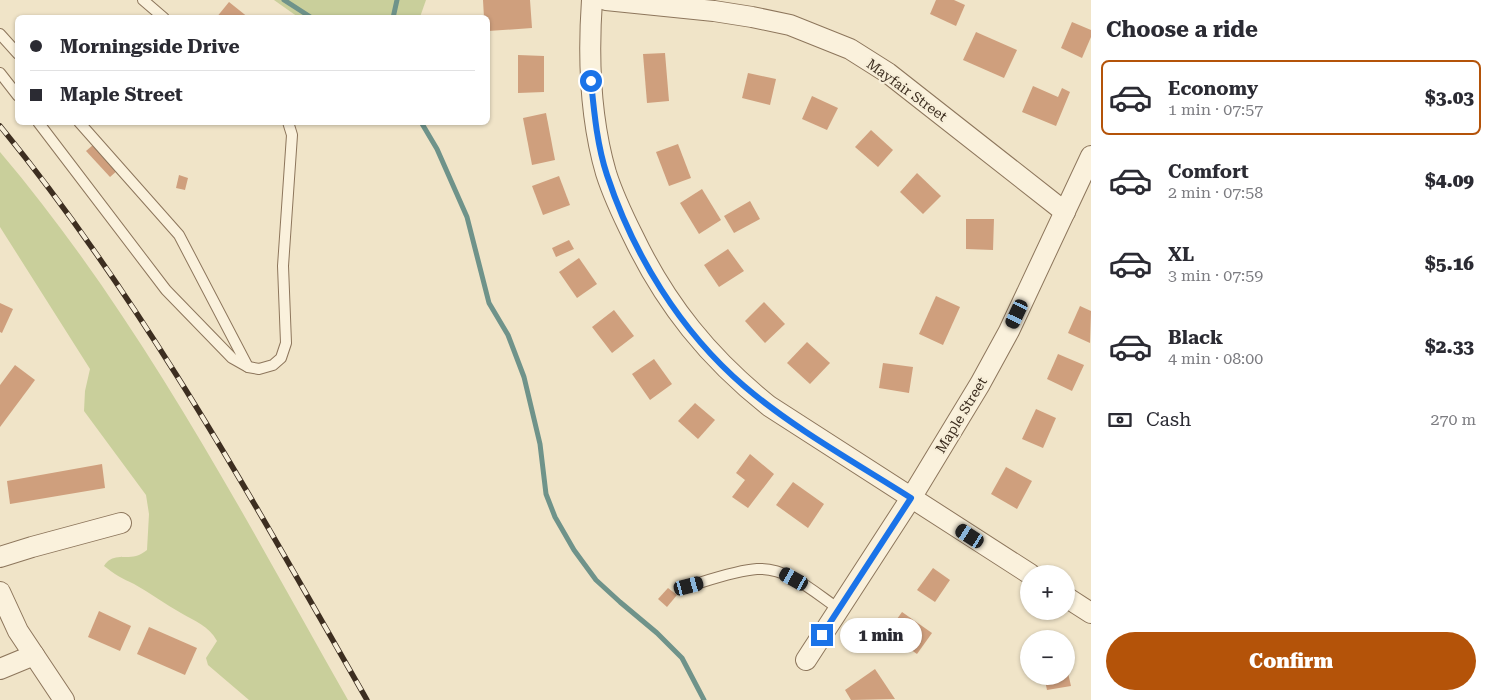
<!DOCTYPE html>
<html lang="en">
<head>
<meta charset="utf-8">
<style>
  body { margin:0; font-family:"Roboto Serif",serif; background:#f2f2f3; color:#2b2b33; height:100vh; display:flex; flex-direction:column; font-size:19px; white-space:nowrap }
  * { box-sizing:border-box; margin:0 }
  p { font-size:16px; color:#7c7c81 }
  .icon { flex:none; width:28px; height:28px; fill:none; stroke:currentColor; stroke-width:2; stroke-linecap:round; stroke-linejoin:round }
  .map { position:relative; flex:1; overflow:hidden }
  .details { display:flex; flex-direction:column; background:#fff; width:400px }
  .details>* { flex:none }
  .hud { position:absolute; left:15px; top:15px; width:475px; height:110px; border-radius:8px; box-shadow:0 1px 4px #0004; display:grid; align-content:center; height:110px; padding:0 15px; background:#fff }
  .buttons { position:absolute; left:1020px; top:565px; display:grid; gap:10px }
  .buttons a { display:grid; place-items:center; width:55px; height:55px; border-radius:50%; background:#fff; box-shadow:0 1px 4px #0004; font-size:25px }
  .end { position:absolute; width:22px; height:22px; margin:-11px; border:6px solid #1a73e8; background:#fff; box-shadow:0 0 0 2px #fff }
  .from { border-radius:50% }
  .bubble { position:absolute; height:35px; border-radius:18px; background:#fff; box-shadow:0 1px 4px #0004; font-size:16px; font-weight:800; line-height:35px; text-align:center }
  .car { position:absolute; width:15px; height:30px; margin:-15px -8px; border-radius:6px; box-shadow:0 0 4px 1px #0007; background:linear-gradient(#222 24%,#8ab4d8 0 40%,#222 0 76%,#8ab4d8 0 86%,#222 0) }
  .hud b { display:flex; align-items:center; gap:18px; height:48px; font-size:19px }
  .hud b+b { border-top:1px solid #e1e1e2 }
  .hud i { width:12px; height:12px; background:#2b2b33 }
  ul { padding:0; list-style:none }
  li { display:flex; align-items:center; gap:15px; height:75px; margin:0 10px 8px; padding:0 5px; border:2px solid transparent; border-radius:8px }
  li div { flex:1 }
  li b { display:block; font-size:19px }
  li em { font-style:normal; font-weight:800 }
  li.on { border-color:#b45309 }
  li>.icon { width:45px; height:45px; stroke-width:1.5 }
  h2 { padding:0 15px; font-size:22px; line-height:60px }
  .pay { display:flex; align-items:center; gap:12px; height:55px; padding:0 15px; font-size:19px }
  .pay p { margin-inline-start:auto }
  .primary-button { display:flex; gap:10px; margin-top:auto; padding:10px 15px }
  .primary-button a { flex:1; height:58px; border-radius:30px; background:#b45309; color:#fff; font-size:20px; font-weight:800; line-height:58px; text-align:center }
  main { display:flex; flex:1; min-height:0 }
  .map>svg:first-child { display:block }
  .green { fill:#c9cf9b }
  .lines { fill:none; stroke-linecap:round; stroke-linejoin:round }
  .stream { stroke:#6f938a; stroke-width:5 }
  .building { fill:#cf9f7d }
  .lane-casing { stroke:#8d765c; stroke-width:12 }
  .street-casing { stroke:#8d765c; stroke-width:22 }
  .lane { stroke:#faf1dc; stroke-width:10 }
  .street { stroke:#faf1dc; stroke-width:20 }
  .rail-casing { stroke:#3d2e20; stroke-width:5.5 }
  .rail { stroke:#f7eed8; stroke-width:4; stroke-dasharray:11; stroke-linecap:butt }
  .route { stroke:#1a73e8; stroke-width:6 }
  .labels { text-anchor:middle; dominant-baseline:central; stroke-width:4.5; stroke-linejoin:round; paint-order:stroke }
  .street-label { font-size:14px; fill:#3d2e20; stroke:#f7eed8 }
</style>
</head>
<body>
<main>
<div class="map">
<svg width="1091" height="700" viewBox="0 0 1091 700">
  <rect width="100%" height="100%" fill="#f0e4c8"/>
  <g class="green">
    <path d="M 274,0 L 426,0 L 420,17 L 298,17 Z"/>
    <path d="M 0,152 C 140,317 242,513 348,700 L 249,700 L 208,665 L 206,658 L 217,641 C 209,626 195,621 181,613 C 165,604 150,593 134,584 C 123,579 114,574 104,566 C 112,553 123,559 136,556 C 140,555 144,552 147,550 L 149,514 L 146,495 L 84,411 L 85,391 L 90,369 L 0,227 Z"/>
  </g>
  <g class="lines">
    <g class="stream">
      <path d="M 284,0 L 312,18"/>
      <path d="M 393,18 L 397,0"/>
      <path d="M 421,122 L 437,149 L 467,217 L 489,303 L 508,335 L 524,377 L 540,444 L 546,494 L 555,517 L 574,550 L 596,580 L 620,602 L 657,633 L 682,658 L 704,700"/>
    </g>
  </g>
  <g class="building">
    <path d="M 483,0 L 530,0 L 532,28 L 488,31 L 488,18 L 484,18 Z"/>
    <path d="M 936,0 L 954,0 L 965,5 L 956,26 L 930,14 Z"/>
    <path d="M 229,2 L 249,18 L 216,18 Z"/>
    <path d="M 1072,22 L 1091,30 L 1091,37 L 1082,58 L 1061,48 Z"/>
    <path d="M 976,32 L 1017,50 L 1004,78 L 963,60 Z"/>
    <path d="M 665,53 L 669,101 L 647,103 L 643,54 Z"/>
    <path d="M 518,55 L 544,56 L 544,92 L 518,93 Z"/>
    <path d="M 748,73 L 776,79 L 770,105 L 742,98 Z"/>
    <path d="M 1033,86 L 1058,97 L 1062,88 L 1070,92 L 1056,126 L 1022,112 Z"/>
    <path d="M 812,96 L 838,108 L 827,130 L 802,119 Z"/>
    <path d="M 546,113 L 555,160 L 532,165 L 523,118 Z"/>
    <path d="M 871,130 L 893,150 L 878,167 L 855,147 Z"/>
    <path d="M 678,144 L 691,178 L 669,186 L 656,152 Z"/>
    <path d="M 93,145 L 119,169 L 110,177 L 86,151 Z"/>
    <path d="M 917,173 L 941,196 L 923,214 L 900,192 Z"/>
    <path d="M 179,175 L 188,178 L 185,190 L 176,188 Z"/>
    <path d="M 559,176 L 570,205 L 543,215 L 532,186 Z"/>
    <path d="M 702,189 L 721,220 L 699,234 L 680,203 Z"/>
    <path d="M 750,201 L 760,219 L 734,233 L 724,216 Z"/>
    <path d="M 966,219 L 994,219 L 993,250 L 966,249 Z"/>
    <path d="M 569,240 L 574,249 L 556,257 L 552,248 Z"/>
    <path d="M 728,249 L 744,271 L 719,287 L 704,265 Z"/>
    <path d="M 579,258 L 597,284 L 577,298 L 559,272 Z"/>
    <path d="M 936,296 L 960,307 L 943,345 L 919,334 Z"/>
    <path d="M 764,302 L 785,324 L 765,343 L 745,321 Z"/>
    <path d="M 0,303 L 13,309 L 2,333 L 0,332 Z"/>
    <path d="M 1080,306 L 1091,311 L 1090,343 L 1068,333 Z"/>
    <path d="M 614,310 L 634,336 L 612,353 L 592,327 Z"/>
    <path d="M 807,342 L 830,363 L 810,384 L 787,363 Z"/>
    <path d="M 1058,354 L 1084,365 L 1072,391 L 1047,379 Z"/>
    <path d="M 654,359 L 672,384 L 650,400 L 632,374 Z"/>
    <path d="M 883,363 L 913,367 L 909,393 L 879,388 Z"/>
    <path d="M 15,365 L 35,380 L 0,427 L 0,385 Z"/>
    <path d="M 695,403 L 715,420 L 698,439 L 678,421 Z"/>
    <path d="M 1036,409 L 1056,418 L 1043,448 L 1022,439 Z"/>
    <path d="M 750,454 L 774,474 L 748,508 L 732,497 L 745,480 L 736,473 Z"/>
    <path d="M 102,464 L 105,488 L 10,504 L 7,481 Z"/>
    <path d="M 1006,467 L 1032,481 L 1017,509 L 991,494 Z"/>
    <path d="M 793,482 L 824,504 L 808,528 L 776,505 Z"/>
    <path d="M 933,568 L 950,580 L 935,602 L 917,590 Z"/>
    <path d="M 668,588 L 677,595 L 667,607 L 658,599 Z"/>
    <path d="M 99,611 L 131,626 L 120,651 L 88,637 Z"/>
    <path d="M 902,612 L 932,633 L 917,654 L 887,633 Z"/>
    <path d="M 149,627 L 197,648 L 185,675 L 137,654 Z"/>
    <path d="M 1066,664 L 1071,686 L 1047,690 L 1044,676 L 1066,676 Z"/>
    <path d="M 875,669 L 895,699 L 851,700 L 845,690 Z"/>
  </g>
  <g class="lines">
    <g class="lane-casing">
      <g id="lane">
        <path d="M 143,0 L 164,18"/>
        <path d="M 0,34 L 18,54"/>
        <path d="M 0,73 L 18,96"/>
        <path d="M 38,122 L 166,290 L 232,358 L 248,367 L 259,369 L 273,365 L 281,358 L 286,343 L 283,266 L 292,135 L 288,122"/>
        <path d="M 79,122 L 179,235 L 248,367"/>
        <path d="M 689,586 C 709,580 738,570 757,569 C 788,567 815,593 839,609"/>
      </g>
    </g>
    <g class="street-casing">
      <g id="street">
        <path d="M 592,0 C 588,57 590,118 606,173 C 613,195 623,216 633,236 C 666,305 709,358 769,406 L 1030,574"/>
        <path d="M 606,0 L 714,11 L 752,17 L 790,25 L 850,49 L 888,73 L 1065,212"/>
        <path d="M 0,557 L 32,547 L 121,523"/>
        <path d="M 0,592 L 18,631 L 64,700"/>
        <path d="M 1066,597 L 1091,613"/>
        <path d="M 806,660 L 911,498 L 980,384 L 1009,331 L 1091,156"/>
        <path d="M 0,669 L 34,655"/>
      </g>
    </g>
    <use href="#lane" class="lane"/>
    <use href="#street" class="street"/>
    <g class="rail-casing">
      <path id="rail" d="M 0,126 C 144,302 254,503 367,700"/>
    </g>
    <use href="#rail" class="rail"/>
  </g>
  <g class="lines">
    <path class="route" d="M 591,81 C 594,111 597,145 607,175 C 633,254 680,331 744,386 C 793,428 856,463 911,498 L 822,635"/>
  </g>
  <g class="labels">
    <g class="street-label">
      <text transform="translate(907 90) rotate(36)">Mayfair Street</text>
      <text transform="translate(961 415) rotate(-59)">Maple Street</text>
    </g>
  </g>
</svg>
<div class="buttons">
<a>+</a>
<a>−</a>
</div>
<i class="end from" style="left:591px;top:81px"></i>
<i class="end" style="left:822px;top:635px"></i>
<div class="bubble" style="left:840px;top:618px;width:82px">1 min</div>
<i class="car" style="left:1017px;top:314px;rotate:205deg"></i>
<i class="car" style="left:970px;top:536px;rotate:303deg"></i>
<i class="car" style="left:794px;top:579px;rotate:299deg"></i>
<i class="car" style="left:689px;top:586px;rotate:75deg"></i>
<div class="hud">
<b><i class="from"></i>Morningside Drive</b>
<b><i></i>Maple Street</b>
</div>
</div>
<section class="details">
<h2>Choose a ride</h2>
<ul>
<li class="on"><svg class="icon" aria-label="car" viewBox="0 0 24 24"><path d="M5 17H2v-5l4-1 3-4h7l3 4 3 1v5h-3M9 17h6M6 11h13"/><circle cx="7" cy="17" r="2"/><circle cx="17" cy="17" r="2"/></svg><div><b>Economy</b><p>1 min · 07:57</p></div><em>$3.03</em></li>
<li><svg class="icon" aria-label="car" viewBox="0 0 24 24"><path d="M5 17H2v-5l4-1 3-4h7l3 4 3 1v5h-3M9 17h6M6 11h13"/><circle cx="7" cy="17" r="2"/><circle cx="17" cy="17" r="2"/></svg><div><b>Comfort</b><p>2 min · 07:58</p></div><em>$4.09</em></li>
<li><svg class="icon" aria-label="car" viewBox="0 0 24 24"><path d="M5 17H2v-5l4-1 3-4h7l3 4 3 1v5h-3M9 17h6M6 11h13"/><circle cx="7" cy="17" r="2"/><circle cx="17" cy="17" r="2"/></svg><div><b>XL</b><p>3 min · 07:59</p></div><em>$5.16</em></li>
<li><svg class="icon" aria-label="car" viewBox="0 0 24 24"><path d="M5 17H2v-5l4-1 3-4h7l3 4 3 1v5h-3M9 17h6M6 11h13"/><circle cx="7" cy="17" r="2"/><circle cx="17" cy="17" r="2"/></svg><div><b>Black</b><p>4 min · 08:00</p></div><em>$2.33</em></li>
</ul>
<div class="pay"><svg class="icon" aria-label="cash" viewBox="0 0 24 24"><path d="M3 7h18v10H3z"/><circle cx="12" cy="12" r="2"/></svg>Cash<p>270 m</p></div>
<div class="primary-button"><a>Confirm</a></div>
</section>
</main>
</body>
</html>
